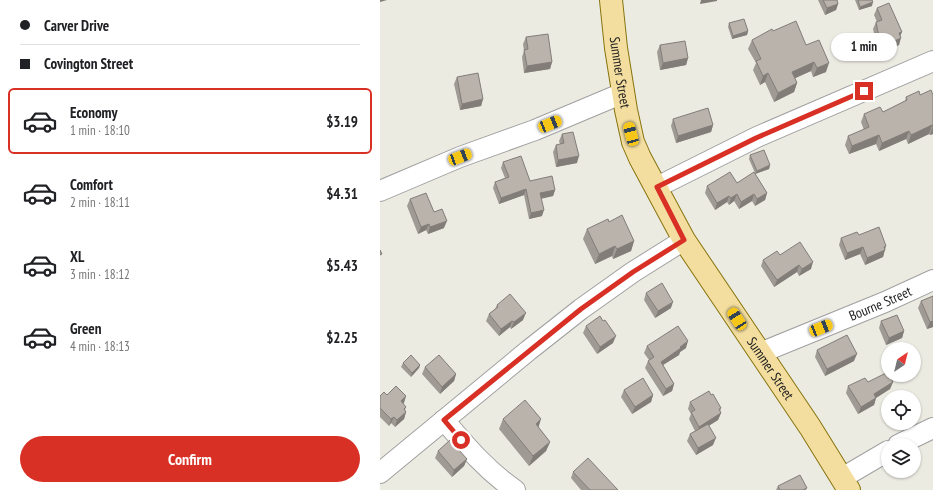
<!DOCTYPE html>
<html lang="en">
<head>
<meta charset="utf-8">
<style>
  body { margin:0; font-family:"PT Sans Narrow",sans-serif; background:#f6f6f6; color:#202124; height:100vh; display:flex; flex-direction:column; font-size:15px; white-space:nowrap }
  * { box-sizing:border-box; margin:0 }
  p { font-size:13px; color:#757577 }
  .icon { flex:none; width:22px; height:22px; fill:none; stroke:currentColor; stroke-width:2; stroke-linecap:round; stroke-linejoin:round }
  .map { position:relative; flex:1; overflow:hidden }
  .panel { display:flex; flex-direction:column; background:#fff; width:380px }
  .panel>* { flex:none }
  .hud { display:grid; align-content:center; height:88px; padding:0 20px; background:#fff }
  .needle { width:26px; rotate:35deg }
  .controls { position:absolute; left:501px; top:342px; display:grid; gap:8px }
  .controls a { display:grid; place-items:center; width:40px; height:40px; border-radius:50%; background:#fff; box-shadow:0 1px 3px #0004; font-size:20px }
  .end { position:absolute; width:18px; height:18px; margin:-9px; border:5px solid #d93025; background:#fff; box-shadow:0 0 0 2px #fff }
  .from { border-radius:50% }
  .bubble { position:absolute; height:28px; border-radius:14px; background:#fff; box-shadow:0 1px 3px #0004; font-size:13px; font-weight:700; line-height:28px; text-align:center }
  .car { position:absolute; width:12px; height:24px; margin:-12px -6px; border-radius:5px; box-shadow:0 0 3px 1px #0007; background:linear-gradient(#f5c518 24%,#345 0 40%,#f5c518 0 76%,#345 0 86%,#f5c518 0) }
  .hud b { display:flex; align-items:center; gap:14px; height:38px; font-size:15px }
  .hud b+b { border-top:1px solid #e0e0e0 }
  .hud i { width:10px; height:10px; background:#202124 }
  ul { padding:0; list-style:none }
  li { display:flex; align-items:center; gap:12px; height:66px; margin:0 8px 6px; padding:0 12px; border:2px solid transparent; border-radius:6px }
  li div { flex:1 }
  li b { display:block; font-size:15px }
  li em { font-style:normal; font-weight:700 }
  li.current { border-color:#d93025 }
  li>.icon { width:36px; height:36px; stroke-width:1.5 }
  .cta { display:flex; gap:8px; margin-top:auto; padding:8px 20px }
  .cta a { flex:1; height:46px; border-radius:24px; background:#d93025; color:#fff; font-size:16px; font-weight:700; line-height:46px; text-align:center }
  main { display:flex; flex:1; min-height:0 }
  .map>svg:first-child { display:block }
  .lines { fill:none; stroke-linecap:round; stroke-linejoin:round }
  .minor-casing { stroke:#a0a0a0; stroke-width:22 }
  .major-casing { stroke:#86740d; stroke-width:24 }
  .minor { stroke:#fff; stroke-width:20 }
  .major { stroke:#f3dea0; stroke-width:22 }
  .wall { fill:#9f9a94 }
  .shaded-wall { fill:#827d78 }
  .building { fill:#b9b3ac; stroke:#827d78 }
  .route { stroke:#d93025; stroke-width:5 }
  .labels { text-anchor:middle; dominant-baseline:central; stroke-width:3; stroke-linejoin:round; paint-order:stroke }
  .street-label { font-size:14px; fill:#1c1c1c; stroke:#fff }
</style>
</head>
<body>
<main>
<section class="panel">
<div class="hud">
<b><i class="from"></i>Carver Drive</b>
<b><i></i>Covington Street</b>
</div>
<ul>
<li class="current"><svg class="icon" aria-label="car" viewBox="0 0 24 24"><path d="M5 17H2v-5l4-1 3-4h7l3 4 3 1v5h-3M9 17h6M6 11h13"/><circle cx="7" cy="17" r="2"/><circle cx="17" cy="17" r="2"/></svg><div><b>Economy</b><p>1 min · 18:10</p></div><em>$3.19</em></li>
<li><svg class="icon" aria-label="car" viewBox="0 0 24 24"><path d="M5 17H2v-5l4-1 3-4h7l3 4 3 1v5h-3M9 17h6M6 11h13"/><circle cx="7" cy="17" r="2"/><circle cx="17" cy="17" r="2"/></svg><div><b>Comfort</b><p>2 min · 18:11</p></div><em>$4.31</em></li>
<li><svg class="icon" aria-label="car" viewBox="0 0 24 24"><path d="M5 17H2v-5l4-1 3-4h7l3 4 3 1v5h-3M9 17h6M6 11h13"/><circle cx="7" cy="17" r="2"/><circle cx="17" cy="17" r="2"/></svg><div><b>XL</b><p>3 min · 18:12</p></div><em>$5.43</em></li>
<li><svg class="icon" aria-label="car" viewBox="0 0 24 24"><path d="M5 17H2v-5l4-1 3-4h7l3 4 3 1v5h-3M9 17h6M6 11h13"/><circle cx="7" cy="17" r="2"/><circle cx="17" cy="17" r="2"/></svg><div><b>Green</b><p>4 min · 18:13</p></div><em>$2.25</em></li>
</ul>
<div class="cta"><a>Confirm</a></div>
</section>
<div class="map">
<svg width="553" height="490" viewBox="0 0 553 490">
  <rect width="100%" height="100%" fill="#ecebe2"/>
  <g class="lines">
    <g class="minor-casing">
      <g id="minor">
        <path d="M 277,187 L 377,137 L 553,61"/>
        <path d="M 0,191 L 80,157 L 155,130 L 243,93"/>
        <path id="s1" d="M 380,353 L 505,302 L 553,280"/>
        <path d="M 64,420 C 86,446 107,471 135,490"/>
        <path d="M 518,445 L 553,428"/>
        <path d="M 0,473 L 149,350 L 201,309 L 253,272 L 304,240"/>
        <path d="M 462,478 L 508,451"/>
      </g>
    </g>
    <g class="major-casing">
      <g id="major">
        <path id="s2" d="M 231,0 L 236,48 L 246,110 L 253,142 L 260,158 L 304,240 L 430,427 L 469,490"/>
      </g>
    </g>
    <use href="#minor" class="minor"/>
    <use href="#major" class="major"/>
  </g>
  <g class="wall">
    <path d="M 438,0 L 457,0 L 458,4 L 456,10 L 445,15 Z"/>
    <path d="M 475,0 L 492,0 L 492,6 L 479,10 Z"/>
    <path d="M 497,8 L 520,36 L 519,45 L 504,51 L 502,47 L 498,49 L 493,29 L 496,22 L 497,22 L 494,15 Z"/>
    <path d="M 349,23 L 368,31 L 367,35 L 352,39 L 348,27 Z"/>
    <path d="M 393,31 L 426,45 L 446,72 L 433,77 L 431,71 L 415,78 L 417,83 L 414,92 L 394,102 L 385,82 L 380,85 L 373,70 L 376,63 L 368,49 L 372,40 Z"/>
    <path d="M 146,37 L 172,62 L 170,69 L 144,73 L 142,57 L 144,51 L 143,44 Z"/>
    <path d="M 280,45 L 308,58 L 306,65 L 280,70 L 277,52 Z"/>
    <path d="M 77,77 L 103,99 L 101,106 L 80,110 L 74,84 Z"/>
    <path d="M 540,95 L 553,95 L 553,134 L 550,135 L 549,134 L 528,144 L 526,139 L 499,151 L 496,144 L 469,154 L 465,145 L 468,136 L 484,130 L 481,122 L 484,114 L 503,112 L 525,101 L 526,97 Z"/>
    <path d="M 293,119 L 333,125 L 331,132 L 296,143 L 291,126 Z"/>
    <path d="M 182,134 L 197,163 L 176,167 L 173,152 L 176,145 L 180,144 L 179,141 Z"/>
    <path d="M 370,155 L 390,165 L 389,169 L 375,174 L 387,193 L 385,200 L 375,206 L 372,201 L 359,209 L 354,201 L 349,205 L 347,202 L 335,210 L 325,193 L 327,186 L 357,183 L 375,173 L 369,159 Z"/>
    <path d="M 123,162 L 150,181 L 175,190 L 173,196 L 161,199 L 162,216 L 149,219 L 144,195 L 119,204 L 113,188 L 115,182 L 125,178 L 121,168 Z"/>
    <path d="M 30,199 L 54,212 L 64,228 L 48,234 L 46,230 L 38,234 L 27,206 Z"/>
    <path d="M 229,222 L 254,241 L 251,251 L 233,259 L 232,256 L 215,264 L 203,239 L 207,229 Z"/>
    <path d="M 479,235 L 505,249 L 503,257 L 485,265 L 480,254 L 465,260 L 459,245 L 461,238 Z"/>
    <path d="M 400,255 L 431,269 L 419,276 L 417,272 L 394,287 L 381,266 L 383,260 Z"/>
    <path d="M 266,293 L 291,308 L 275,318 L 264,300 Z"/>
    <path d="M 541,301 L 553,327 L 547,329 L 538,308 Z"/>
    <path d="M 117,305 L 143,320 L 131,329 L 130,327 L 119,336 L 106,321 L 109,314 L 115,309 Z"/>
    <path d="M 501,321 L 524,331 L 522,338 L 506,345 L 499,328 Z"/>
    <path d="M 206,326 L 233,343 L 217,354 L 203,333 Z"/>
    <path d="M 267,346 L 306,348 L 300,352 L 299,355 L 283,365 L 294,384 L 292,391 L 283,396 L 265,368 L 268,361 L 269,360 L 264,353 Z"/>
    <path d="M 437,350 L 474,361 L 445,376 L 435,357 Z"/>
    <path d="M 23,363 L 40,365 L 39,368 L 31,377 L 21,367 Z"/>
    <path d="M 45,367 L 76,374 L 74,381 L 60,394 L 42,374 Z"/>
    <path d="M 488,382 L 513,382 L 510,389 L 496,398 L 494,405 L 478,414 L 466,393 L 468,386 Z"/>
    <path d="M 244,390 L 273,395 L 271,402 L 252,414 L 241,397 Z"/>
    <path d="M 7,395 L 26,396 L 23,404 L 26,407 L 25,410 L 26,412 L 24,419 L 15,427 L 11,423 L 9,426 L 0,417 L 0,396 Z"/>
    <path d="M 310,402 L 340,411 L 341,413 L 338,420 L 328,426 L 333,445 L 316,455 L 307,441 L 310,434 L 315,431 L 309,419 L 311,414 L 308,409 Z"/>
    <path d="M 123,419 L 158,427 L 170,442 L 166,451 L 149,466 L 119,429 Z"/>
    <path d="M 58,451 L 87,459 L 84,466 L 72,477 L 55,458 Z"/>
    <path d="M 193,472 L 238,490 L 201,490 L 191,478 Z"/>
    <path d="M 398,486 L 427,488 L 426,490 L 396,490 Z"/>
  </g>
  <g class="shaded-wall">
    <path d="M 0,0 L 7,0 L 0,2 Z"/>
    <path d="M 321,0 L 337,0 L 337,1 L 320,4 Z"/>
    <path d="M 493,2 L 492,6 L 479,10 L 480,7 Z"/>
    <path d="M 458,4 L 456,10 L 445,15 L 447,8 Z"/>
    <path d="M 368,31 L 367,35 L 352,39 L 353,36 Z"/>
    <path d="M 522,32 L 519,39 L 521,38 L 519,45 L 504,51 L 506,45 L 519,33 Z"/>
    <path d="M 504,40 L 502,47 L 498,49 L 500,42 Z"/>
    <path d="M 308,58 L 306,65 L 280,70 L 283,63 Z"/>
    <path d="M 172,62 L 170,69 L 144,73 L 147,66 Z"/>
    <path d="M 434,62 L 431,71 L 409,81 L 412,72 Z"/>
    <path d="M 449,63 L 446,72 L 433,77 L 437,68 Z"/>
    <path d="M 388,73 L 385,82 L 380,85 L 383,76 Z"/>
    <path d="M 417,83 L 414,92 L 394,102 L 398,93 Z"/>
    <path d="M 103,99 L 101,106 L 80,110 L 82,104 Z"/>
    <path d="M 333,125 L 331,132 L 296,143 L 298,136 Z"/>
    <path d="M 552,125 L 549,134 L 528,144 L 531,135 Z"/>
    <path d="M 553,127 L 553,134 L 550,135 Z"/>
    <path d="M 529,131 L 526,139 L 499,151 L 502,143 Z"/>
    <path d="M 499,135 L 496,144 L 469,154 L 472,146 Z"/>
    <path d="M 199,156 L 197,163 L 176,167 L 178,160 Z"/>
    <path d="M 390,165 L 389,169 L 375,174 L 377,171 Z"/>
    <path d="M 146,189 L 144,195 L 119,204 L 121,198 Z"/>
    <path d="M 175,190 L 173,196 L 158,199 L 160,193 Z"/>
    <path d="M 387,193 L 385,200 L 375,206 L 377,199 Z"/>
    <path d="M 357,194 L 354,201 L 349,205 L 351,198 Z"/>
    <path d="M 374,194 L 372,201 L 359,209 L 361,202 Z"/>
    <path d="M 349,196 L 347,202 L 335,210 L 337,203 Z"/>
    <path d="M 164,210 L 162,216 L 149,219 L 151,213 Z"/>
    <path d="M 67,221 L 64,228 L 48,234 L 50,227 Z"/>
    <path d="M 49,224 L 46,230 L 38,234 L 41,227 Z"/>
    <path d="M 254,241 L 251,251 L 233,259 L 237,249 Z"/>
    <path d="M 235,246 L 232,256 L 215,264 L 219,254 Z"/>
    <path d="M 506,246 L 503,257 L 485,265 L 487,258 Z"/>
    <path d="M 483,247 L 480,254 L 465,260 L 467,253 Z"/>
    <path d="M 433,262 L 431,269 L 419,276 L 422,269 Z"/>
    <path d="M 419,265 L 417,272 L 394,287 L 397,280 Z"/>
    <path d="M 293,302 L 291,308 L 275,318 L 278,311 Z"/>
    <path d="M 146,313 L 143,320 L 131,329 L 134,322 Z"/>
    <path d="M 132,321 L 130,327 L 119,336 L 121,329 Z"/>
    <path d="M 553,321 L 553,327 L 547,329 L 550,322 Z"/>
    <path d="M 524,331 L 522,338 L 506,345 L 509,338 Z"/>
    <path d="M 236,336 L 233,343 L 217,354 L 220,347 Z"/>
    <path d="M 308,341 L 306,348 L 300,352 L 299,355 L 278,368 L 281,362 L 300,347 Z"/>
    <path d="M 477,354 L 474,361 L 445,376 L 447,369 Z"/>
    <path d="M 40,365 L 39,368 L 31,377 L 32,373 Z"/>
    <path d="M 76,374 L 74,381 L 60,394 L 62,387 Z"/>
    <path d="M 513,382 L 510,389 L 491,401 L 494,394 Z"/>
    <path d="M 294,384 L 292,391 L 283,396 L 286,389 Z"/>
    <path d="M 273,395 L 271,402 L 252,414 L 255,407 Z"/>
    <path d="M 26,396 L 24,403 L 18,408 L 21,401 Z"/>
    <path d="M 496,398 L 494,405 L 478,414 L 481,407 Z"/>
    <path d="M 341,408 L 339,414 L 341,413 L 338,420 L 316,434 L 319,427 Z"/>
    <path d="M 26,412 L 24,419 L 15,427 L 17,420 Z"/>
    <path d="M 14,417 L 11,423 L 9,426 L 11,419 Z"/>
    <path d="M 161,419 L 158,429 L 156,424 Z"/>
    <path d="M 336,438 L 333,445 L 316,455 L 318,448 Z"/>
    <path d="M 170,442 L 166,451 L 149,466 L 153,456 Z"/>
    <path d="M 87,459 L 84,466 L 72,477 L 74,470 Z"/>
  </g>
  <g class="building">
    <path d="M 443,0 L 457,0 L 458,4 L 447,8 Z"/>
    <path d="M 478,0 L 492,0 L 493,2 L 480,7 Z"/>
    <path d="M 509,3 L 522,32 L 519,33 L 521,38 L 506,45 L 504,40 L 500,42 L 496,22 L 502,20 L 497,8 Z"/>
    <path d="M 364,19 L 368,31 L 353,36 L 349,23 Z"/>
    <path d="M 416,21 L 426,45 L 439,40 L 449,63 L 437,68 L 434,62 L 412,72 L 417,83 L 398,93 L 388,73 L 383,76 L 376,61 L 381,59 L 372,40 L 392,29 L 393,31 Z"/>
    <path d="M 168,34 L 172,62 L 147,66 L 144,50 L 148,49 L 146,37 Z"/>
    <path d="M 305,41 L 308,58 L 283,63 L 280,45 Z"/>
    <path d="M 98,73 L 103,99 L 82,104 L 77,77 Z"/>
    <path d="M 551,90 L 553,95 L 553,127 L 552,125 L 531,135 L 529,131 L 502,143 L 499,135 L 472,146 L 468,136 L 489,127 L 484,114 L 500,107 L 503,112 L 527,100 L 526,97 L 539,91 L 540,95 Z"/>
    <path d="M 328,108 L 333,125 L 298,136 L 293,119 Z"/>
    <path d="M 193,132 L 199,156 L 178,160 L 176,145 L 184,143 L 182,134 Z"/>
    <path d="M 384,150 L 390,165 L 377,171 L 370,155 Z"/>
    <path d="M 141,156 L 150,181 L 172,176 L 175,190 L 160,193 L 164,210 L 151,213 L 146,189 L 121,198 L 115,182 L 129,177 L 123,162 Z"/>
    <path d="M 350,172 L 357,183 L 374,172 L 387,193 L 377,199 L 374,194 L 361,202 L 357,194 L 351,198 L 349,196 L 337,203 L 327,186 Z"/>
    <path d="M 46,193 L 54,212 L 62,209 L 67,221 L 50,227 L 49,224 L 41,227 L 30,199 Z"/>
    <path d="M 242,215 L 254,241 L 237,249 L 235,246 L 219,254 L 207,229 L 228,219 L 229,222 Z"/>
    <path d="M 499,227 L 506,246 L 504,247 L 505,250 L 487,258 L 483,247 L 467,253 L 461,238 L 477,232 L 479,235 Z"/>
    <path d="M 420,242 L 433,262 L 422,269 L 419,265 L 397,280 L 383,260 L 397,251 L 400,255 Z"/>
    <path d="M 0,250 L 2,254 L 0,255 Z"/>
    <path d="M 282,283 L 293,302 L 278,311 L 266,293 Z"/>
    <path d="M 130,294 L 146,313 L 134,322 L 132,321 L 121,329 L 109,314 L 118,307 L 117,305 Z"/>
    <path d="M 553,296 L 553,321 L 550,322 L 541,301 Z"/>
    <path d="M 517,315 L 524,331 L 509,338 L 501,321 Z"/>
    <path d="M 220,316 L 223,321 L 225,320 L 236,336 L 220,347 L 206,326 Z"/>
    <path d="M 298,326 L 308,341 L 300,347 L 301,348 L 281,362 L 294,384 L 286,389 L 268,361 L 274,357 L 267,346 Z"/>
    <path d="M 467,335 L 477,354 L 447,369 L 437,350 Z"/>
    <path d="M 31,355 L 40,365 L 32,373 L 23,363 Z"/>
    <path d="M 59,355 L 76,374 L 62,387 L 45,367 Z"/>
    <path d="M 508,372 L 508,375 L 509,375 L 513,382 L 494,394 L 496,398 L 481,407 L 468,386 L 485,378 L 488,382 Z"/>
    <path d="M 263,378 L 273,395 L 255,407 L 244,390 Z"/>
    <path d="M 16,386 L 26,396 L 21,401 L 26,407 L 24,409 L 26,412 L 17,420 L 14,417 L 11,419 L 0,408 L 0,396 L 4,392 L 7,395 Z"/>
    <path d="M 329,391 L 331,395 L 333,394 L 341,408 L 339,409 L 341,413 L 319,427 L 311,412 L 315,410 L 310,402 Z"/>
    <path d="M 145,400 L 161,419 L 156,424 L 170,442 L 153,456 L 123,419 Z"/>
    <path d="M 328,424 L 336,438 L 318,448 L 310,434 Z"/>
    <path d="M 70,440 L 87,459 L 74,470 L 58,451 Z"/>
    <path d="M 208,458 L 238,490 L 210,490 L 193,472 Z"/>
    <path d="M 420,475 L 427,488 L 423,490 L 400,490 L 398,486 Z"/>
  </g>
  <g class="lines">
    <path class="route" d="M 81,440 L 64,420 L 201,309 L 253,272 L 304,240 L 277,187 L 376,138 L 484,91"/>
  </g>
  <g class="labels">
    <g class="street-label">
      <text stroke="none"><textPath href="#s2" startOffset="73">Summer Street</textPath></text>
      <text stroke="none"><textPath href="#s1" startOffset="130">Bourne Street</textPath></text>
      <text stroke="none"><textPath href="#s2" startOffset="409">Summer Street</textPath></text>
    </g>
  </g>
</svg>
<div class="controls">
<a><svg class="needle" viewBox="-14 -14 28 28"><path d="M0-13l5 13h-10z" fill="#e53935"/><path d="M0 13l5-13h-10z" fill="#757577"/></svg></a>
<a><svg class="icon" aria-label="locate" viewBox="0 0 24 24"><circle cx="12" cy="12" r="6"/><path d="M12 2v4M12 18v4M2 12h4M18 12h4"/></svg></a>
<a><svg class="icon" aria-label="layers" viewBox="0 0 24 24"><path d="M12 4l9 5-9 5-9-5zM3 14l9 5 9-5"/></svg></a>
</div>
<i class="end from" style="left:81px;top:440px"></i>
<i class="end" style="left:484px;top:91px"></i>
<div class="bubble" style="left:451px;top:33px;width:66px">1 min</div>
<i class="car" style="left:170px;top:124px;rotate:68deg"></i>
<i class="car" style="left:251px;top:134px;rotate:345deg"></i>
<i class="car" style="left:80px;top:157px;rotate:69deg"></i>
<i class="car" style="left:357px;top:319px;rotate:327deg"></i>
<i class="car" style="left:441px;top:328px;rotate:68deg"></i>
</div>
</main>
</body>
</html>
